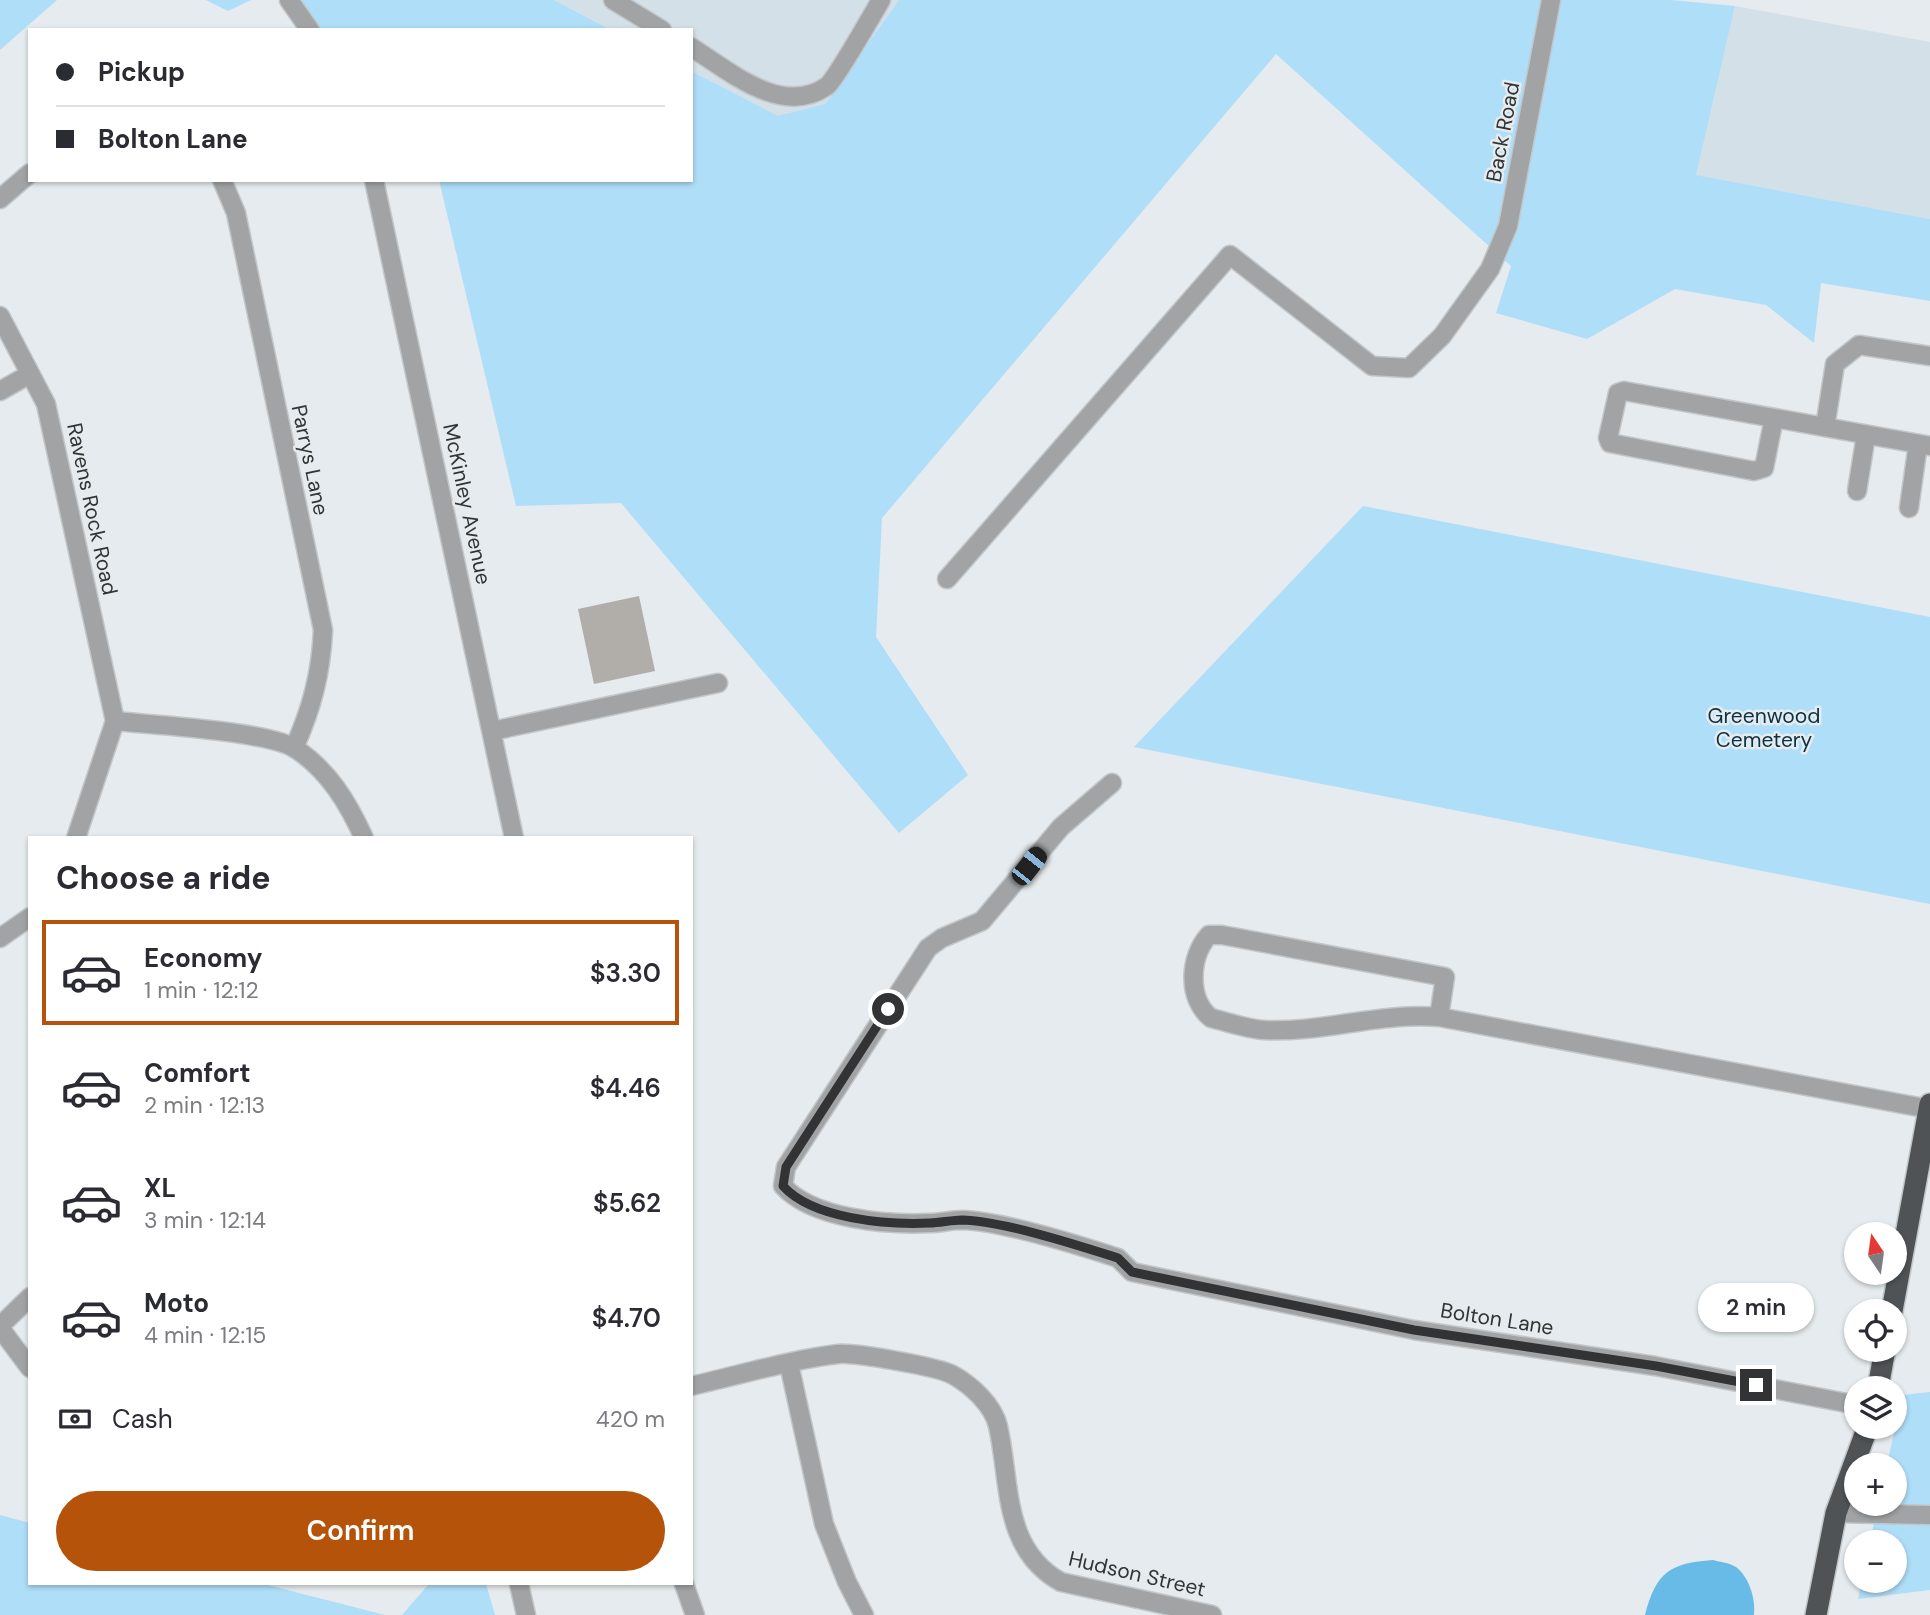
<!DOCTYPE html>
<html lang="en">
<head>
<meta charset="utf-8">
<style>
  body { margin:0; font-family:"DM Sans",sans-serif; background:#f7f7f7; color:#2b2b33; height:100vh; display:flex; flex-direction:column; font-size:26px; white-space:nowrap }
  * { box-sizing:border-box; margin:0 }
  p { font-size:23px; color:#7c7c81 }
  .icon { flex:none; width:38px; height:38px; fill:none; stroke:currentColor; stroke-width:2; stroke-linecap:round; stroke-linejoin:round }
  .map { position:relative; flex:1; overflow:hidden }
  .panel { position:absolute; left:28px; top:836px; width:665px; height:749px; display:flex; flex-direction:column; background:#fff; border-radius:0px; box-shadow:0 2px 5px #0004 }
  .panel>* { flex:none }
  .banner { position:absolute; left:28px; top:28px; width:665px; height:154px; border-radius:0px; box-shadow:0 2px 5px #0004; display:grid; align-content:center; height:154px; padding:0 28px; background:#fff }
  .needle { width:46px; rotate:347deg }
  .fabs { position:absolute; left:1844px; top:1222px; display:grid; gap:14px }
  .fabs a { display:grid; place-items:center; width:63px; height:63px; border-radius:50%; background:#fff; box-shadow:0 2px 5px #0004; font-size:35px }
  .end { position:absolute; width:32px; height:32px; margin:-16px; border:9px solid #313334; background:#fff; box-shadow:0 0 0 4px #fff }
  .from { border-radius:50% }
  .bubble { position:absolute; height:49px; border-radius:24px; background:#fff; box-shadow:0 2px 5px #0004; font-size:23px; font-weight:600; line-height:49px; text-align:center }
  .car { position:absolute; width:21px; height:42px; margin:-21px -10px; border-radius:9px; box-shadow:0 0 5px 2px #0007; background:linear-gradient(#222 24%,#8ab4d8 0 40%,#222 0 76%,#8ab4d8 0 86%,#222 0) }
  .banner b { display:flex; align-items:center; gap:24px; height:66px; font-size:26px }
  .banner b+b { border-top:2px solid #e1e1e2 }
  .banner i { width:18px; height:18px; background:#2b2b33 }
  ul { padding:0; list-style:none }
  li { display:flex; align-items:center; gap:21px; height:105px; margin:0 14px 10px; padding:0 14px; border:4px solid transparent; border-radius:0px }
  li div { flex:1 }
  li b { display:block; font-size:26px }
  li em { font-style:normal; font-weight:600 }
  li.current { border-color:#b45309 }
  li>.icon { width:63px; height:63px; stroke-width:1.5 }
  h2 { padding:0 28px; font-size:32px; line-height:84px }
  .pay { display:flex; align-items:center; gap:18px; height:77px; padding:0 28px; font-size:26px }
  .pay p { margin-inline-start:auto }
  .button { display:flex; gap:14px; margin-top:auto; padding:14px 28px }
  .button a { flex:1; height:80px; border-radius:42px; background:#b45309; color:#fff; font-size:28px; font-weight:600; line-height:80px; text-align:center }
  .map>svg:first-child { display:block }
  .built { fill:#d3e0e8 }
  .green { fill:#afdef9 }
  .water { fill:#67bbe6 }
  .building { fill:#b1ada9 }
  .lines { fill:none; stroke-linecap:round; stroke-linejoin:round }
  .minor-casing { stroke:#c1c6c9; stroke-width:21 }
  .highway-casing { stroke:#c1c6c9; stroke-width:24 }
  .minor { stroke:#a1a3a4; stroke-width:18 }
  .highway { stroke:#4f5356; stroke-width:21 }
  .route { stroke:#313334; stroke-width:9 }
  .labels { text-anchor:middle; dominant-baseline:central; stroke-width:5; stroke-linejoin:round; paint-order:stroke }
  .street-label { font-size:21px; fill:#313334; stroke:#e5ebee }
  .park-label { font-size:21px; fill:#0b3244; stroke:#e5ebee }
</style>
</head>
<body>
<div class="map">
<svg width="1930" height="1615" viewBox="0 0 1930 1615">
  <rect width="100%" height="100%" fill="#e5ebee"/>
  <g class="built">
    <path d="M 554,0 L 899,0 L 825,104 L 778,117 L 691,71 L 691,30 L 611,30 Z"/>
    <path d="M 1735,6 L 1930,42 L 1930,219 L 1695,175 Z"/>
  </g>
  <g class="green">
    <path d="M 0,0 L 57,0 L 0,50 Z"/>
    <path d="M 206,0 L 251,0 L 228,11 Z"/>
    <path d="M 289,0 L 554,0 L 611,30 L 307,30 Z"/>
    <path d="M 899,0 L 1671,0 L 1735,6 L 1696,175 L 1930,219 L 1930,301 L 1821,283 L 1814,343 L 1766,305 L 1675,289 L 1587,339 L 1496,313 L 1511,266 L 1276,54 L 882,518 L 876,637 L 968,775 L 899,833 L 621,503 L 516,506 L 439,180 L 691,180 L 691,71 L 778,116 L 825,104 Z"/>
    <path d="M 1363,506 L 1930,617 L 1930,904 L 1134,747 Z"/>
    <path d="M 1930,1392 L 1930,1590 L 1858,1599 L 1862,1580 L 1895,1580 L 1895,1542 L 1870,1542 L 1878,1503 L 1895,1503 L 1895,1465 L 1887,1465 L 1902,1395 Z"/>
    <path d="M 0,1515 L 30,1523 L 30,1584 L 264,1584 L 385,1615 L 0,1615 Z"/>
    <path d="M 429,1584 L 486,1584 L 495,1615 L 402,1615 Z"/>
  </g>
  <path class="water" d="M 1713,1560 C 1720,1562 1730,1563 1736,1567 C 1749,1577 1756,1599 1754,1615 L 1645,1615 C 1656,1572 1670,1563 1713,1560 Z"/>
  <path class="building" d="M 639,596 L 655,671 L 594,684 L 578,609 Z"/>
  <g class="lines">
    <g class="minor-casing">
      <g id="minor">
        <path d="M 289,0 L 310,30"/>
        <path d="M 613,0 L 662,30"/>
        <path d="M 691,47 C 728,70 782,118 827,86 C 836,79 872,15 881,0"/>
        <path d="M 222,180 L 236,213 L 323,630 C 321,673 312,708 294,748"/>
        <path d="M 374,180 L 514,838"/>
        <path d="M 0,199 L 30,173"/>
        <path d="M 0,316 L 46,404 L 115,721"/>
        <path d="M 0,391 L 30,374"/>
        <path d="M 1774,418 L 1764,468 L 1754,471 L 1610,443 L 1608,438 L 1618,393 L 1624,391 L 1930,446"/>
        <path d="M 1825,427 L 1835,364 L 1859,345 L 1930,356"/>
        <path d="M 1857,491 L 1866,435"/>
        <path d="M 1909,508 L 1918,444"/>
        <path d="M 947,579 L 1230,255 L 1372,366 L 1409,368 L 1442,336 L 1490,269 L 1508,226 L 1551,0"/>
        <path d="M 115,721 C 152,725 269,731 296,749 C 329,771 348,803 364,838"/>
        <path d="M 492,731 L 718,683"/>
        <path d="M 1112,783 L 1061,827 L 982,921 L 942,938 L 928,948 L 786,1167 L 783,1186 C 813,1219 886,1225 930,1223 C 940,1223 951,1220 962,1220 C 1002,1221 1078,1245 1118,1258 L 1132,1272 L 1414,1330 L 1655,1366 L 1857,1405"/>
        <path d="M 76,838 L 115,721"/>
        <path d="M 0,938 L 30,917"/>
        <path d="M 1439,1017 L 1445,977 L 1222,935 L 1209,935 C 1189,957 1187,999 1211,1018 C 1228,1022 1247,1029 1264,1030 C 1323,1033 1380,1012 1439,1017 L 1929,1109"/>
        <path d="M 0,1326 L 30,1297"/>
        <path d="M 0,1328 L 30,1368"/>
        <path d="M 789,1364 L 824,1524 L 847,1582 L 864,1615"/>
        <path d="M 691,1386 C 740,1375 789,1360 838,1354 C 854,1352 939,1367 953,1375 C 971,1385 993,1405 998,1426 C 1011,1484 1002,1549 1061,1582 L 1212,1615"/>
        <path d="M 1836,1513 L 1930,1515"/>
        <path d="M 519,1584 L 526,1615"/>
        <path d="M 684,1584 L 695,1615"/>
      </g>
    </g>
    <g class="highway-casing">
      <g id="highway">
        <path d="M 1892,1311 L 1930,1104"/>
        <path d="M 1878,1388 L 1885,1349"/>
        <path d="M 1816,1615 L 1836,1513 L 1868,1426"/>
      </g>
    </g>
    <use href="#minor" class="minor"/>
    <use href="#highway" class="highway"/>
  </g>
  <g class="lines">
    <path class="route" d="M 888,1009 L 786,1167 L 783,1186 C 813,1219 886,1225 930,1223 C 940,1223 951,1220 962,1220 C 1003,1221 1077,1245 1118,1258 L 1132,1272 L 1414,1330 L 1656,1366 L 1756,1385"/>
  </g>
  <g class="labels">
    <g class="street-label">
      <text transform="translate(1503 132) rotate(-79)">Back Road</text>
      <text transform="translate(310 460) rotate(78)">Parrys Lane</text>
      <text transform="translate(467 504) rotate(78)">McKinley Avenue</text>
      <text transform="translate(92 509) rotate(78)">Ravens Rock Road</text>
      <text transform="translate(1497 1319) rotate(9)">Bolton Lane</text>
      <text transform="translate(1137 1574) rotate(13)">Hudson Street</text>
    </g>
    <g class="park-label">
      <text x="1764" y="716">Greenwood<tspan x="1764" dy="24">Cemetery</tspan></text>
    </g>
  </g>
</svg>
<div class="fabs">
<a><svg class="needle" viewBox="-14 -14 28 28"><path d="M0-13l5 13h-10z" fill="#e53935"/><path d="M0 13l5-13h-10z" fill="#7c7c81"/></svg></a>
<a><svg class="icon" aria-label="locate" viewBox="0 0 24 24"><circle cx="12" cy="12" r="6"/><path d="M12 2v4M12 18v4M2 12h4M18 12h4"/></svg></a>
<a><svg class="icon" aria-label="layers" viewBox="0 0 24 24"><path d="M12 4l9 5-9 5-9-5zM3 14l9 5 9-5"/></svg></a>
<a>+</a>
<a>−</a>
</div>
<i class="end from" style="left:888px;top:1009px"></i>
<i class="end" style="left:1756px;top:1385px"></i>
<div class="bubble" style="left:1698px;top:1283px;width:116px">2 min</div>
<i class="car" style="left:1029px;top:866px;rotate:38deg"></i>
<div class="banner">
<b><i class="from"></i>Pickup</b>
<b><i></i>Bolton Lane</b>
</div>
<section class="panel">
<h2>Choose a ride</h2>
<ul>
<li class="current"><svg class="icon" aria-label="car" viewBox="0 0 24 24"><path d="M5 17H2v-5l4-1 3-4h7l3 4 3 1v5h-3M9 17h6M6 11h13"/><circle cx="7" cy="17" r="2"/><circle cx="17" cy="17" r="2"/></svg><div><b>Economy</b><p>1 min · 12:12</p></div><em>$3.30</em></li>
<li><svg class="icon" aria-label="car" viewBox="0 0 24 24"><path d="M5 17H2v-5l4-1 3-4h7l3 4 3 1v5h-3M9 17h6M6 11h13"/><circle cx="7" cy="17" r="2"/><circle cx="17" cy="17" r="2"/></svg><div><b>Comfort</b><p>2 min · 12:13</p></div><em>$4.46</em></li>
<li><svg class="icon" aria-label="car" viewBox="0 0 24 24"><path d="M5 17H2v-5l4-1 3-4h7l3 4 3 1v5h-3M9 17h6M6 11h13"/><circle cx="7" cy="17" r="2"/><circle cx="17" cy="17" r="2"/></svg><div><b>XL</b><p>3 min · 12:14</p></div><em>$5.62</em></li>
<li><svg class="icon" aria-label="car" viewBox="0 0 24 24"><path d="M5 17H2v-5l4-1 3-4h7l3 4 3 1v5h-3M9 17h6M6 11h13"/><circle cx="7" cy="17" r="2"/><circle cx="17" cy="17" r="2"/></svg><div><b>Moto</b><p>4 min · 12:15</p></div><em>$4.70</em></li>
</ul>
<div class="pay"><svg class="icon" aria-label="cash" viewBox="0 0 24 24"><path d="M3 7h18v10H3z"/><circle cx="12" cy="12" r="2"/></svg>Cash<p>420 m</p></div>
<div class="button"><a>Confirm</a></div>
</section>
</div>
</body>
</html>
